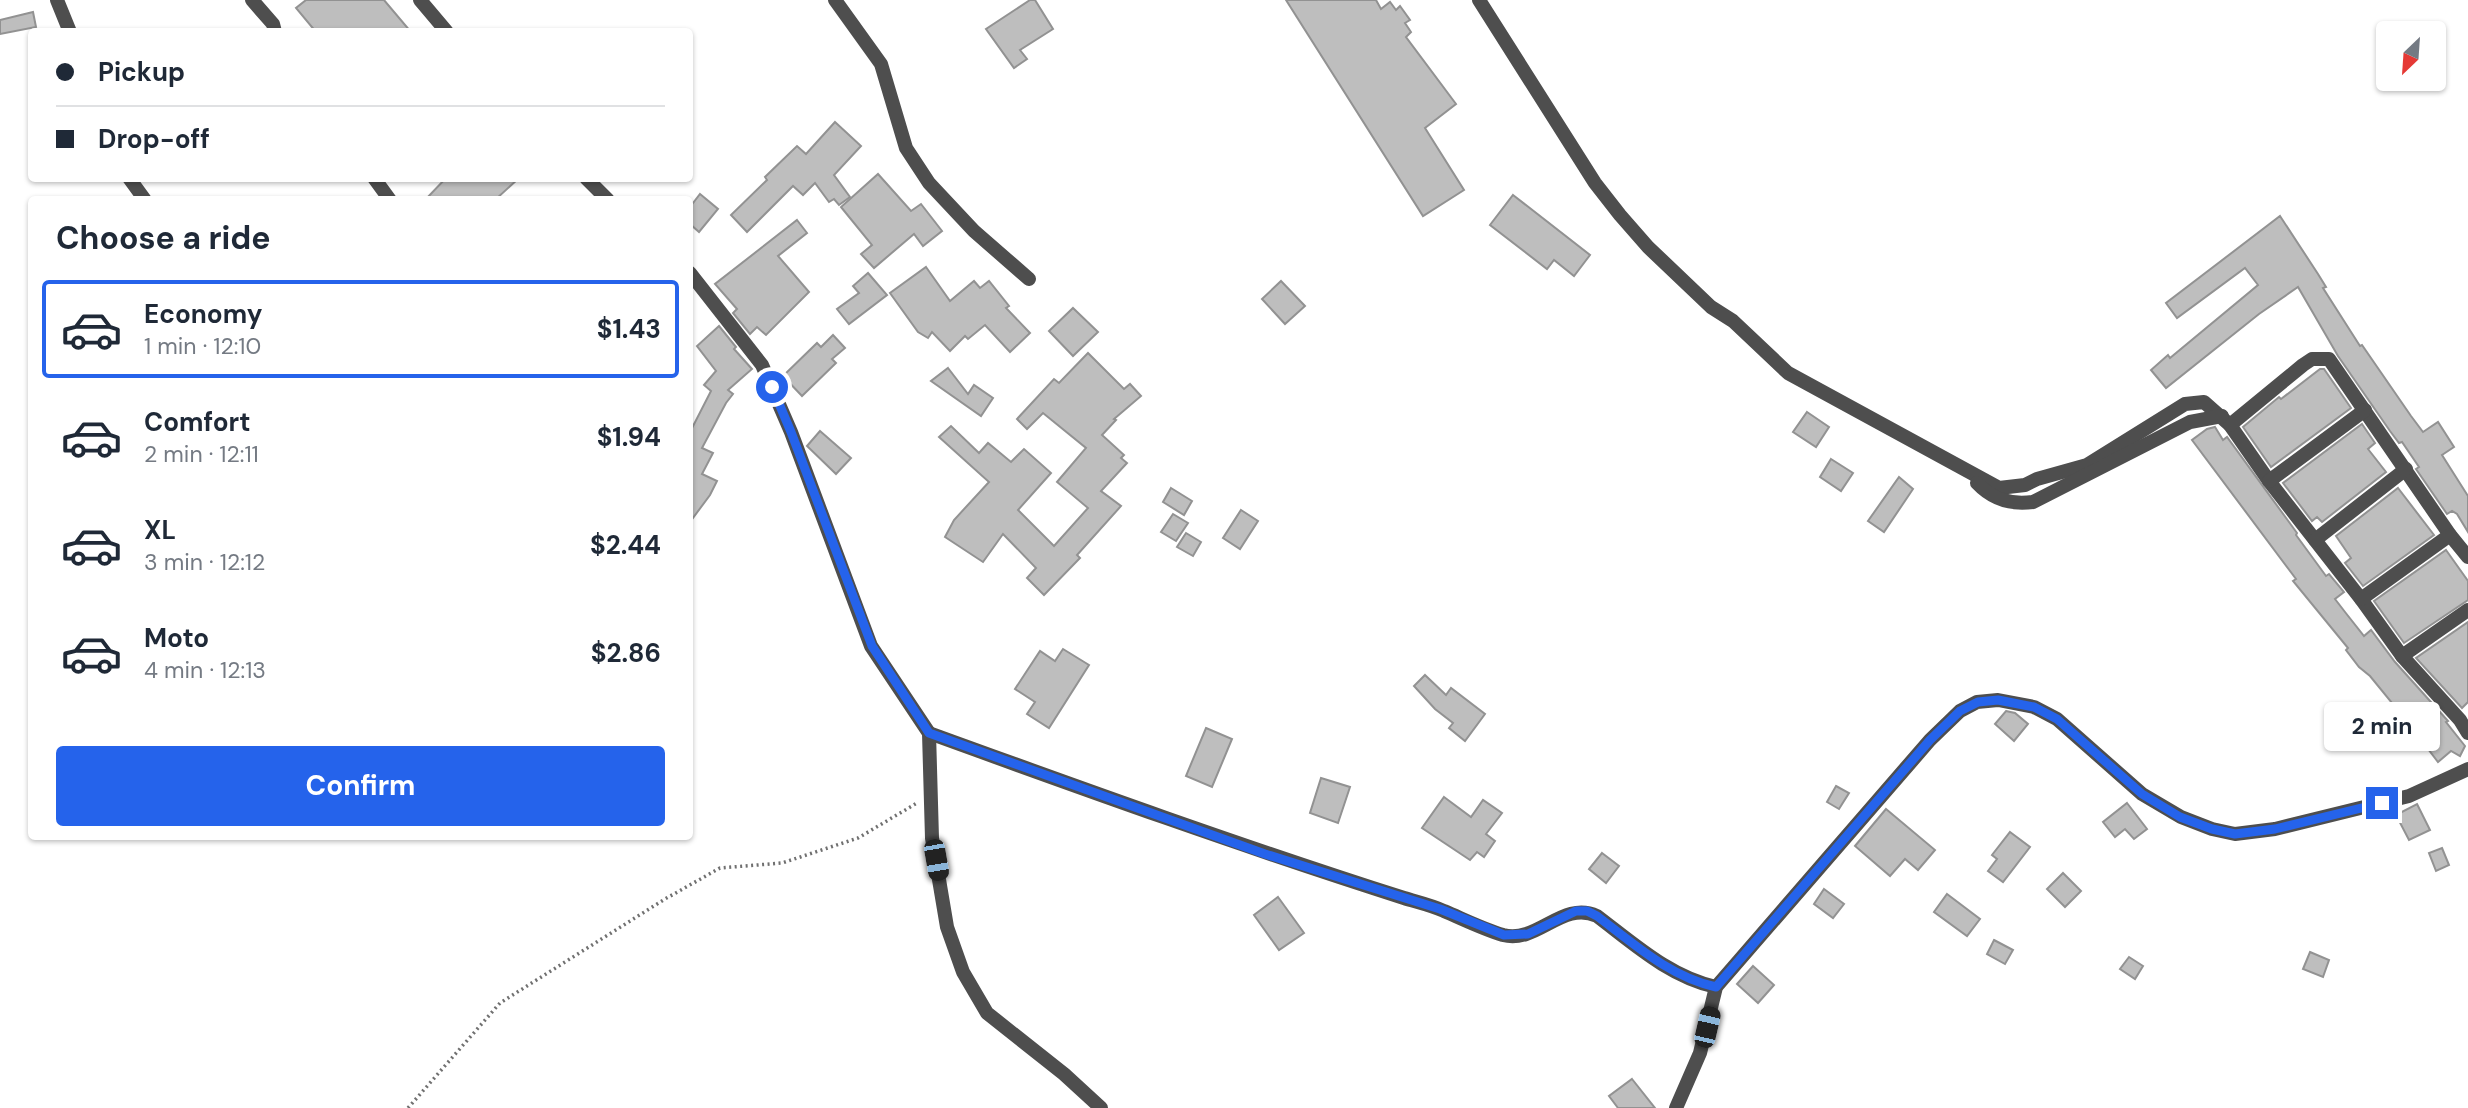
<!DOCTYPE html>
<html lang="en">
<head>
<meta charset="utf-8">
<style>
  body { margin:0; font-family:"DM Sans",sans-serif; background:#f6f6f7; color:#1f2937; height:100vh; display:flex; flex-direction:column; font-size:26px; white-space:nowrap }
  * { box-sizing:border-box; margin:0 }
  p { font-size:23px; color:#747a83 }
  .icon { flex:none; width:38px; height:38px; fill:none; stroke:currentColor; stroke-width:2; stroke-linecap:round; stroke-linejoin:round }
  .map { position:relative; flex:1; overflow:hidden }
  .drawer { position:absolute; left:28px; top:196px; width:665px; height:644px; display:flex; flex-direction:column; background:#fff; border-radius:7px; box-shadow:0 2px 5px #0004 }
  .drawer>* { flex:none }
  .top-card { position:absolute; left:28px; top:28px; width:665px; height:154px; border-radius:7px; box-shadow:0 2px 5px #0004; display:grid; align-content:center; height:154px; padding:0 28px; background:#fff }
  .needle { width:46px; rotate:205deg }
  .buttons { position:absolute; left:2376px; top:21px; display:grid; gap:14px }
  .buttons a { display:grid; place-items:center; width:70px; height:70px; border-radius:7px; background:#fff; box-shadow:0 2px 5px #0004; font-size:35px }
  .end { position:absolute; width:32px; height:32px; margin:-16px; border:9px solid #2563eb; background:#fff; box-shadow:0 0 0 4px #fff }
  .from { border-radius:50% }
  .bubble { position:absolute; height:49px; border-radius:7px; background:#fff; box-shadow:0 2px 5px #0004; font-size:23px; font-weight:700; line-height:49px; text-align:center }
  .car { position:absolute; width:21px; height:42px; margin:-21px -10px; border-radius:9px; box-shadow:0 0 5px 2px #0007; background:linear-gradient(#222 24%,#8ab4d8 0 40%,#222 0 76%,#8ab4d8 0 86%,#222 0) }
  .top-card b { display:flex; align-items:center; gap:24px; height:66px; font-size:26px }
  .top-card b+b { border-top:2px solid #e0e1e3 }
  .top-card i { width:18px; height:18px; background:#1f2937 }
  ul { padding:0; list-style:none }
  li { display:flex; align-items:center; gap:21px; height:98px; margin:0 14px 10px; padding:0 14px; border:4px solid transparent; border-radius:7px }
  li div { flex:1 }
  li b { display:block; font-size:26px }
  li em { font-style:normal; font-weight:700 }
  li.current { border-color:#2563eb }
  li>.icon { width:63px; height:63px; stroke-width:1.5 }
  h2 { padding:0 28px; font-size:32px; line-height:84px }
  .cta { display:flex; gap:14px; margin-top:auto; padding:14px 28px }
  .cta a { flex:1; height:80px; border-radius:7px; background:#2563eb; color:#fff; font-size:28px; font-weight:700; line-height:80px; text-align:center }
  .map>svg:first-child { display:block }
  .building { fill:#bebebe; stroke:#929292; stroke-width:2 }
  .lines { fill:none; stroke-linecap:round; stroke-linejoin:round }
  .path { stroke:#707070; stroke-width:3.5; stroke-dasharray:2 3.5; stroke-linecap:butt }
  .minor { stroke:#4e4e4e; stroke-width:14 }
  .route { stroke:#2563eb; stroke-width:9 }
</style>
</head>
<body>
<div class="map">
<svg width="2468" height="1108" viewBox="0 0 2468 1108">
  <rect width="100%" height="100%" fill="#fff"/>
  <g class="building">
    <path d="M 306,0 L 384,0 L 411,32 L 316,32 L 296,8 Z"/>
    <path d="M 1030,0 L 1035,0 L 1053,29 L 1020,50 L 1027,59 L 1014,68 L 986,29 Z"/>
    <path d="M 1286,0 L 1376,0 L 1381,9 L 1390,2 L 1396,10 L 1400,6 L 1410,20 L 1405,23 L 1411,32 L 1406,37 L 1456,104 L 1425,128 L 1464,190 L 1423,216 Z"/>
    <path d="M 33,12 L 36,27 L 0,34 L 0,20 Z"/>
    <path d="M 835,122 L 861,146 L 834,175 L 850,197 L 839,205 L 834,199 L 829,202 L 815,183 L 803,195 L 793,186 L 747,232 L 731,215 L 767,180 L 765,177 L 797,146 L 806,154 Z"/>
    <path d="M 878,174 L 911,211 L 921,204 L 942,231 L 923,246 L 914,234 L 874,268 L 861,254 L 872,245 L 841,207 Z"/>
    <path d="M 446,178 L 519,178 L 495,200 L 425,200 Z"/>
    <path d="M 700,194 L 718,209 L 699,232 L 690,224 L 690,207 Z"/>
    <path d="M 1513,195 L 1590,255 L 1574,276 L 1554,260 L 1547,269 L 1490,225 Z"/>
    <path d="M 2280,216 L 2318,274 L 2326,287 L 2323,288 L 2360,346 L 2362,345 L 2411,416 L 2423,432 L 2438,422 L 2454,447 L 2442,455 L 2468,496 L 2468,532 L 2457,514 L 2452,511 L 2447,514 L 2416,469 L 2419,467 L 2402,442 L 2399,443 L 2390,431 L 2338,356 L 2298,287 L 2259,314 L 2166,388 L 2151,370 L 2168,355 L 2170,358 L 2258,285 L 2245,268 L 2177,318 L 2166,303 Z"/>
    <path d="M 797,220 L 807,233 L 778,256 L 809,292 L 766,335 L 757,327 L 750,334 L 733,313 L 737,309 L 715,284 Z"/>
    <path d="M 926,267 L 950,301 L 974,281 L 980,288 L 989,281 L 1009,306 L 1006,308 L 1030,333 L 1010,352 L 985,325 L 968,339 L 965,336 L 950,351 L 932,332 L 928,338 L 918,332 L 890,293 Z"/>
    <path d="M 868,273 L 887,295 L 849,324 L 837,309 L 859,293 L 853,286 Z"/>
    <path d="M 1281,281 L 1305,306 L 1285,324 L 1262,299 Z"/>
    <path d="M 1073,308 L 1098,332 L 1073,356 L 1049,331 Z"/>
    <path d="M 719,326 L 736,347 L 734,349 L 752,369 L 728,390 L 733,394 L 726,403 L 702,448 L 713,453 L 702,474 L 717,481 L 710,495 L 690,522 L 690,432 L 711,391 L 704,385 L 716,371 L 697,346 Z"/>
    <path d="M 833,335 L 845,348 L 832,359 L 836,363 L 802,396 L 783,376 L 817,343 L 821,347 Z"/>
    <path d="M 1088,353 L 1124,389 L 1130,384 L 1141,396 L 1114,419 L 1116,420 L 1102,435 L 1124,455 L 1121,458 L 1127,463 L 1101,491 L 1121,506 L 1077,555 L 1080,558 L 1044,595 L 1027,578 L 1036,568 L 1003,534 L 983,562 L 945,537 L 954,520 L 989,482 L 939,437 L 951,426 L 979,453 L 988,443 L 1011,462 L 1024,449 L 1051,473 L 1018,510 L 1054,546 L 1088,508 L 1057,482 L 1086,448 L 1043,413 L 1027,429 L 1017,419 L 1054,379 L 1059,383 Z"/>
    <path d="M 948,368 L 968,394 L 974,385 L 993,398 L 981,416 L 931,381 Z"/>
    <path d="M 2320,369 L 2324,369 L 2351,408 L 2271,467 L 2243,427 L 2279,397 L 2281,399 Z"/>
    <path d="M 1807,412 L 1829,427 L 1816,447 L 1793,432 Z"/>
    <path d="M 2362,424 L 2375,443 L 2368,449 L 2386,472 L 2322,522 L 2317,517 L 2312,521 L 2283,483 Z"/>
    <path d="M 2215,427 L 2223,440 L 2227,437 L 2297,533 L 2296,535 L 2326,576 L 2329,574 L 2344,592 L 2335,599 L 2345,612 L 2364,636 L 2371,630 L 2395,662 L 2448,721 L 2446,722 L 2465,746 L 2460,756 L 2451,751 L 2438,762 L 2406,720 L 2370,676 L 2359,667 L 2346,650 L 2348,648 L 2293,581 L 2296,579 L 2192,440 L 2207,429 Z"/>
    <path d="M 820,431 L 851,458 L 836,474 L 807,446 Z"/>
    <path d="M 1831,459 L 1853,473 L 1841,491 L 1820,477 Z"/>
    <path d="M 1899,477 L 1913,489 L 1884,532 L 1868,521 Z"/>
    <path d="M 1171,488 L 1192,501 L 1184,515 L 1163,502 Z"/>
    <path d="M 2398,488 L 2434,535 L 2363,586 L 2345,563 L 2351,558 L 2336,536 Z"/>
    <path d="M 1241,510 L 1258,521 L 1240,549 L 1223,538 Z"/>
    <path d="M 1173,514 L 1188,523 L 1176,541 L 1161,532 Z"/>
    <path d="M 1186,533 L 1201,542 L 1193,556 L 1177,547 Z"/>
    <path d="M 2446,550 L 2468,581 L 2468,600 L 2404,643 L 2374,601 Z"/>
    <path d="M 2468,622 L 2468,702 L 2462,708 L 2416,658 Z"/>
    <path d="M 1063,649 L 1089,665 L 1049,728 L 1027,714 L 1035,702 L 1015,689 L 1040,651 L 1055,661 Z"/>
    <path d="M 1425,675 L 1446,695 L 1451,688 L 1485,714 L 1465,741 L 1449,728 L 1453,723 L 1435,709 L 1414,686 Z"/>
    <path d="M 2006,711 L 2015,713 L 2028,724 L 2014,741 L 1995,724 Z"/>
    <path d="M 1206,728 L 1232,739 L 1212,787 L 1186,776 Z"/>
    <path d="M 1321,778 L 1350,787 L 1338,823 L 1310,813 Z"/>
    <path d="M 1836,786 L 1849,793 L 1839,809 L 1827,802 Z"/>
    <path d="M 1444,797 L 1471,817 L 1483,800 L 1502,813 L 1486,834 L 1495,841 L 1484,857 L 1477,852 L 1470,860 L 1422,828 Z"/>
    <path d="M 2127,803 L 2147,829 L 2134,839 L 2125,829 L 2115,837 L 2103,822 Z"/>
    <path d="M 2417,804 L 2430,830 L 2409,840 L 2396,815 Z"/>
    <path d="M 1886,809 L 1935,850 L 1918,870 L 1905,859 L 1890,876 L 1855,846 Z"/>
    <path d="M 2010,832 L 2030,847 L 2003,882 L 1988,871 L 1997,859 L 1992,855 Z"/>
    <path d="M 2442,848 L 2449,865 L 2436,871 L 2429,853 Z"/>
    <path d="M 1602,853 L 1619,866 L 1606,883 L 1589,869 Z"/>
    <path d="M 2063,873 L 2081,891 L 2065,907 L 2047,889 Z"/>
    <path d="M 1824,889 L 1844,904 L 1833,918 L 1814,904 Z"/>
    <path d="M 1947,894 L 1980,919 L 1967,936 L 1934,912 Z"/>
    <path d="M 1278,897 L 1304,933 L 1279,950 L 1254,915 Z"/>
    <path d="M 1994,940 L 2013,950 L 2005,964 L 1987,954 Z"/>
    <path d="M 2310,952 L 2329,960 L 2323,977 L 2303,969 Z"/>
    <path d="M 2129,957 L 2143,966 L 2135,979 L 2120,969 Z"/>
    <path d="M 1753,966 L 1774,985 L 1758,1003 L 1737,984 Z"/>
    <path d="M 1632,1079 L 1655,1108 L 1618,1108 L 1609,1096 Z"/>
  </g>
  <g class="lines">
    <path class="path" d="M 408,1108 L 500,1003 L 665,899 L 720,868 L 782,863 L 858,838 L 917,803"/>
    <g class="minor">
      <path d="M 57,0 L 70,32"/>
      <path d="M 252,0 L 273,24 L 275,32"/>
      <path d="M 420,0 L 447,32"/>
      <path d="M 835,0 L 881,64 L 906,148 L 929,183 L 974,231 L 1029,279"/>
      <path d="M 1479,0 L 1595,183 L 1620,215 L 1648,247 L 1711,307 L 1733,321 L 1788,373 L 1999,488 L 2025,485 L 2037,479 L 2087,465 L 2185,404 L 2204,402 L 2230,425 L 2269,481 L 2361,599 L 2402,656 L 2460,720 L 2468,733"/>
      <path d="M 129,178 L 145,200"/>
      <path d="M 374,178 L 390,200"/>
      <path d="M 586,178 L 608,200"/>
      <path d="M 690,273 L 762,365 L 791,432 L 871,646 L 929,733 L 932,838 L 947,927 L 963,972 L 987,1013 L 1064,1074 L 1101,1108"/>
      <path d="M 2230,425 L 2303,365 L 2312,359 L 2329,359 L 2450,535 L 2468,557"/>
      <path d="M 2269,481 L 2365,410"/>
      <path d="M 1977,483 C 1993,500 2011,505 2033,502 L 2190,422 L 2222,416"/>
      <path d="M 2315,540 L 2406,469"/>
      <path d="M 2361,599 L 2450,535"/>
      <path d="M 2402,656 L 2468,610"/>
      <path d="M 929,733 C 1086,790 1244,847 1404,898 C 1417,902 1431,905 1444,911 C 1463,919 1483,929 1503,935 C 1538,944 1562,900 1597,916 C 1634,944 1670,977 1716,987"/>
      <path d="M 1676,1108 L 1700,1053 L 1716,987 L 1930,740 L 1960,711 L 1977,702 L 1998,700 L 2034,707 L 2057,719 L 2142,794 L 2181,817 L 2212,829 L 2235,834 L 2275,829 L 2409,796 L 2468,769"/>
    </g>
  </g>
  <g class="lines">
    <path class="route" d="M 772,387 L 791,432 L 872,646 L 929,733 L 1265,854 L 1440,909 L 1504,935 L 1528,934 L 1576,911 L 1587,911 L 1597,916 C 1634,944 1670,977 1716,987 L 1930,740 L 1960,711 L 1978,702 L 1998,700 L 2034,707 L 2057,719 L 2142,794 L 2180,817 L 2212,829 L 2235,834 L 2275,829 L 2382,803"/>
  </g>
</svg>
<div class="buttons">
<a><svg class="needle" viewBox="-14 -14 28 28"><path d="M0-13l5 13h-10z" fill="#e53935"/><path d="M0 13l5-13h-10z" fill="#747a83"/></svg></a>
</div>
<i class="end from" style="left:772px;top:387px"></i>
<i class="end" style="left:2382px;top:803px"></i>
<div class="bubble" style="left:2324px;top:702px;width:116px">2 min</div>
<i class="car" style="left:936px;top:860px;rotate:170deg"></i>
<i class="car" style="left:1707px;top:1027px;rotate:13deg"></i>
<div class="top-card">
<b><i class="from"></i>Pickup</b>
<b><i></i>Drop-off</b>
</div>
<section class="drawer">
<h2>Choose a ride</h2>
<ul>
<li class="current"><svg class="icon" aria-label="car" viewBox="0 0 24 24"><path d="M5 17H2v-5l4-1 3-4h7l3 4 3 1v5h-3M9 17h6M6 11h13"/><circle cx="7" cy="17" r="2"/><circle cx="17" cy="17" r="2"/></svg><div><b>Economy</b><p>1 min · 12:10</p></div><em>$1.43</em></li>
<li><svg class="icon" aria-label="car" viewBox="0 0 24 24"><path d="M5 17H2v-5l4-1 3-4h7l3 4 3 1v5h-3M9 17h6M6 11h13"/><circle cx="7" cy="17" r="2"/><circle cx="17" cy="17" r="2"/></svg><div><b>Comfort</b><p>2 min · 12:11</p></div><em>$1.94</em></li>
<li><svg class="icon" aria-label="car" viewBox="0 0 24 24"><path d="M5 17H2v-5l4-1 3-4h7l3 4 3 1v5h-3M9 17h6M6 11h13"/><circle cx="7" cy="17" r="2"/><circle cx="17" cy="17" r="2"/></svg><div><b>XL</b><p>3 min · 12:12</p></div><em>$2.44</em></li>
<li><svg class="icon" aria-label="car" viewBox="0 0 24 24"><path d="M5 17H2v-5l4-1 3-4h7l3 4 3 1v5h-3M9 17h6M6 11h13"/><circle cx="7" cy="17" r="2"/><circle cx="17" cy="17" r="2"/></svg><div><b>Moto</b><p>4 min · 12:13</p></div><em>$2.86</em></li>
</ul>
<div class="cta"><a>Confirm</a></div>
</section>
</div>
</body>
</html>
